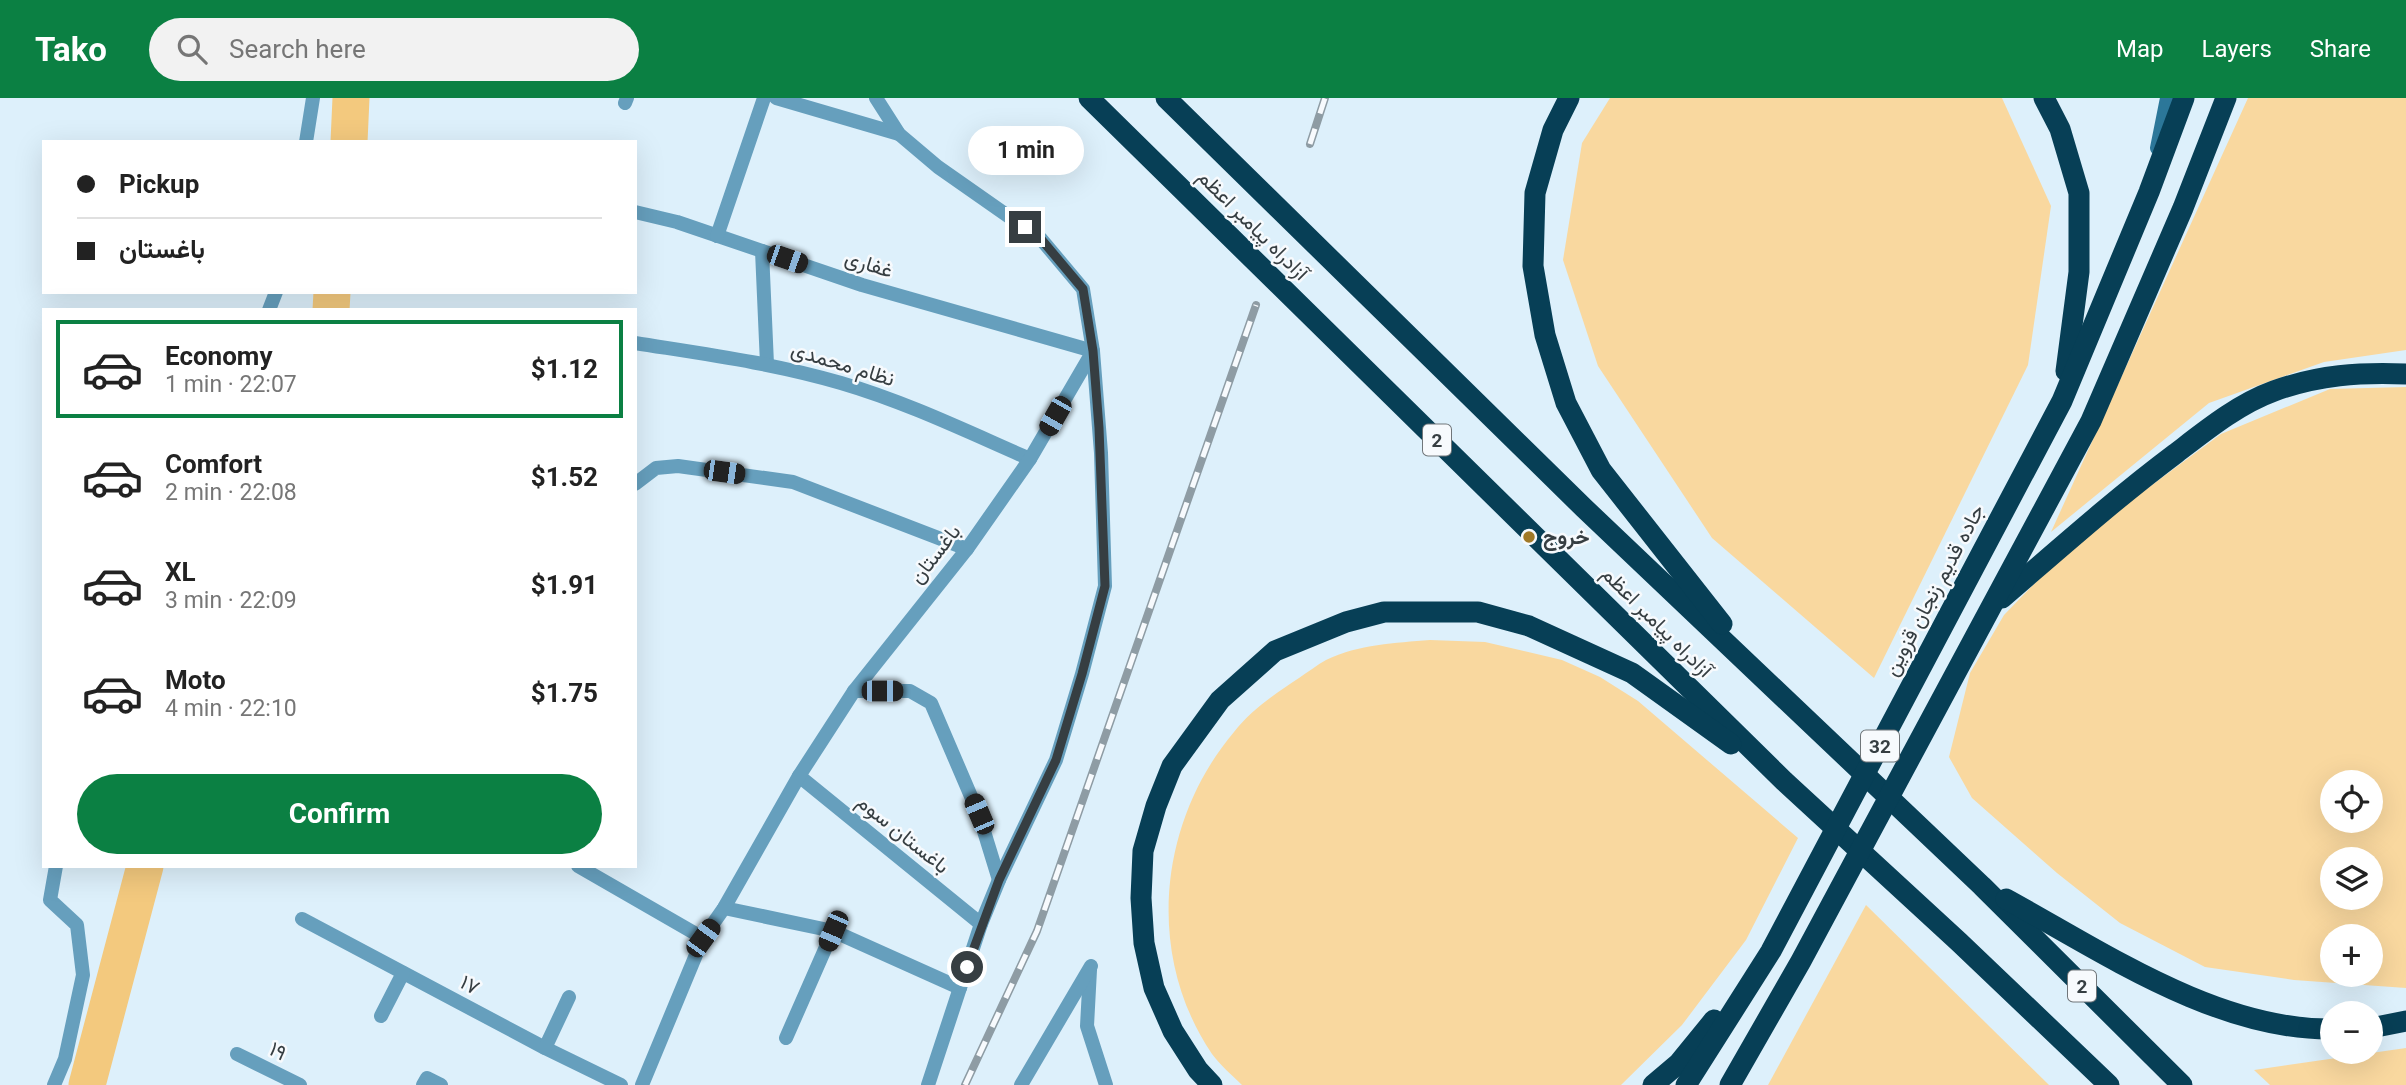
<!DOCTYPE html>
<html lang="en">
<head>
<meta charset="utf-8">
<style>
  body { margin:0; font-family:Roboto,Vazirmatn,sans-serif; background:#f2f2f2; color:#222; height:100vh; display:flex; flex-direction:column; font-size:26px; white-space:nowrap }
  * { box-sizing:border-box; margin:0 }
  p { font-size:23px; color:#767676 }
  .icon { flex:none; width:38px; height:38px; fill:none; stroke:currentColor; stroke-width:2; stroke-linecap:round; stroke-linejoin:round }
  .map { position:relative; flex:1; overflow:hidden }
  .panel { position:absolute; left:42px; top:210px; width:595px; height:560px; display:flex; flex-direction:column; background:#fff; border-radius:0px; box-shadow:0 7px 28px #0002 }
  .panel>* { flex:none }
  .banner { position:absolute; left:42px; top:42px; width:595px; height:154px; border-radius:0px; box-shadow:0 7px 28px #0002; display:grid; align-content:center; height:154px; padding:0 35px; background:#fff }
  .tools { position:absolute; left:2320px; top:672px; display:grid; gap:14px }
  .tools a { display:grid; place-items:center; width:63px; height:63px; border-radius:50%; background:#fff; box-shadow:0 7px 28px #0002; font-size:35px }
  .end { position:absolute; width:32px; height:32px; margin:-16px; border:9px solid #363e42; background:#fff; box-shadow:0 0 0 4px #fff }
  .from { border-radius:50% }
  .bubble { position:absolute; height:49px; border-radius:24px; background:#fff; box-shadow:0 7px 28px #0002; font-size:23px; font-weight:700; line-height:49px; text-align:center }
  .car { position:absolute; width:21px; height:42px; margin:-21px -10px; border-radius:9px; box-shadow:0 0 5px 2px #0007; background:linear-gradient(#222 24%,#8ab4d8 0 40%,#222 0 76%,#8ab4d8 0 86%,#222 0) }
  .banner b { display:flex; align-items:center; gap:24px; height:66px; font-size:26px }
  .banner b+b { border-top:2px solid #e0e0e0 }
  .banner i { width:18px; height:18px; background:#222 }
  ul { padding:12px 0 0; list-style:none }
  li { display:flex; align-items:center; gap:21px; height:98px; margin:0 14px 10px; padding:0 21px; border:4px solid transparent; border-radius:0px }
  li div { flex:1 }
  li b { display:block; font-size:26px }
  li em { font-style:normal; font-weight:700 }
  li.active { border-color:#0b8043 }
  li>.icon { width:63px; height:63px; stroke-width:1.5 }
  .primary-button { display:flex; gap:14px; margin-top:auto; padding:14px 35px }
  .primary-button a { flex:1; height:80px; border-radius:42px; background:#0b8043; color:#fff; font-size:28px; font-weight:700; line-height:80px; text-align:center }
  header { display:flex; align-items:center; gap:42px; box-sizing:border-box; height:98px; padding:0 35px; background:#0b8043; color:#fff }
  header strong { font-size:33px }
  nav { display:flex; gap:38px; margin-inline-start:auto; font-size:24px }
  .search { width:490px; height:63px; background:#f2f2f2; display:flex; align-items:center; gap:18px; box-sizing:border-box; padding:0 24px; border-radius:38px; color:#767676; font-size:26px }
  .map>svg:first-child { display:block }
  .green { fill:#f9d89f; fill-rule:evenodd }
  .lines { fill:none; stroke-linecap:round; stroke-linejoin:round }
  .river { stroke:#f3c97e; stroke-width:37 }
  .street { stroke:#669fbd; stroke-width:14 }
  .secondary { stroke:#2c7799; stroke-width:14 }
  .highway { stroke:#073f56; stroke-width:21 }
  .rail-casing { stroke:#8e9ca4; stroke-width:8 }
  .rail { stroke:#f7fafd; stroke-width:5; stroke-dasharray:16; stroke-linecap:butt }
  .route { stroke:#363e42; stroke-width:9 }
  .poi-dot { fill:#a07927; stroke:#f7fafd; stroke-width:2.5 }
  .labels { text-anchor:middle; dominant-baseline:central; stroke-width:5; stroke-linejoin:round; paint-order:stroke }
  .shield { fill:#f7fafd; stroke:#70767a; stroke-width:2 }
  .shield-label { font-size:19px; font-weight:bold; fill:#363e42 }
  .street-label { font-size:21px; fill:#363e42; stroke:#f7fafd }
  .poi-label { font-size:21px; font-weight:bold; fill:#363e42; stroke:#f7fafd; text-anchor:start }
</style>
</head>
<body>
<header>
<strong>Tako</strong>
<div class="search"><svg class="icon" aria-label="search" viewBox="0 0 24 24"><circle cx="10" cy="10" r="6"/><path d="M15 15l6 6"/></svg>Search here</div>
<nav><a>Map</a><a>Layers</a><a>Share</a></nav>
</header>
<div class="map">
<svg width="2406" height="987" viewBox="0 0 2406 987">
  <rect width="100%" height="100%" fill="#ddf0fb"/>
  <g class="green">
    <path d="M 1610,0 L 2002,0 L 2051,108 L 2028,267 L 1874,580 L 1712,440 L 1598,268 L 1563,162 L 1582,45 Z"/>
    <path d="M 2248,0 L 2406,0 L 2406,252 L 2324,264 L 2209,305 L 2051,434 Z"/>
    <path d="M 2406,289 L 2406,890 L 2294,882 L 2205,869 L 2120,825 L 2057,775 L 1972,700 L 1949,659 L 1970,575 L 2004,517 L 2036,484 L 2110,418 L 2221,336 L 2330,291 ZM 2333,684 L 2371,684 L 2371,723 L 2333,723 ZM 2333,761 L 2371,761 L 2371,800 L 2333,800 ZM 2333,838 L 2371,838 L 2371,877 L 2333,877 Z"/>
    <path d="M 1430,542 L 1485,544 L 1562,562 L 1600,579 L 1638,603 L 1798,740 L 1746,842 L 1682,927 L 1621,987 L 1242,987 C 1232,977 1220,967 1212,956 C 1145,857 1158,724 1234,634 C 1251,612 1276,595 1299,580 C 1308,574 1317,567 1326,562 C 1359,546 1395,545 1430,542 Z"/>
    <path d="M 1866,807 L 2049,987 L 1768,987 Z"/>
    <path d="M 2406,950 L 2406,987 L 2270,987 L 2254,972 Z"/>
  </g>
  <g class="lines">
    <g class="river">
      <path d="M 349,44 L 351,0"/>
      <path d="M 331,212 L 332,194"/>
      <path d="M 87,987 L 145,768"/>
    </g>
    <g class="street">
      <path d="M 776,0 L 899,36"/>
      <path d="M 625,5 L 627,0"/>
      <path d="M 306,44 L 313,0"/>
      <path d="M 635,114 L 677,124 L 862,187 L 1093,253 L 1101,355 L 1105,488 L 1082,576 L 1056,662 L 999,782 L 981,826 L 928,987"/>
      <path d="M 717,138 L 764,0"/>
      <path d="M 762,153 L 767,266"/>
      <path d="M 269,212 L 276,194"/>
      <path d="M 635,245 C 704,256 773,265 841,285 C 906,304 968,334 1030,361"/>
      <path d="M 635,386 L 656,370 L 678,368 L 793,384 L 967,451"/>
      <path d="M 854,593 L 910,593 L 931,605 L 979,717 L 999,782"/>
      <path d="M 799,678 L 981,826"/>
      <path d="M 578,768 L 703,840"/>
      <path d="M 724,810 L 833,833 L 960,890"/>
      <path d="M 302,821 L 545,950 L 621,987"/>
      <path d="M 1090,872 L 1087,928 L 1106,987"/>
      <path d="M 381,918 L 403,875"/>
      <path d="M 786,940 L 833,833"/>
      <path d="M 545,950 L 569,899"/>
      <path d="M 237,956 L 300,987"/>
      <path d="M 54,987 L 65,961 L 83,877 L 77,827 L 50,802 L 56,768"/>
      <path d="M 423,987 L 427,980 L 441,987"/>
      <path d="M 642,987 L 703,840 L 724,810 L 799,678 L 854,593 L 967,451 L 1030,361 L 1093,253 L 1083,191 L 1041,141 L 938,69 L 899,36 L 876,0"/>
      <path d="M 1021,987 L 1091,868"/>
    </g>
    <path class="secondary" d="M 2157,50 L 2167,0"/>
    <g class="highway">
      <path d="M 1089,0 L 1784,683 L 1959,844 L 2109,987"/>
      <path d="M 1166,0 L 1584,410 L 1982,788 L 2182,987"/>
      <path d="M 1569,0 L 1553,32 L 1535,95 L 1533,168 L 1545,237 L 1566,305 L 1601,372 L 1722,526"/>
      <path d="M 2044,0 L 2060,31 L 2079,95 L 2079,174 L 2066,273"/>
      <path d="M 2002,500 C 2059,451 2115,401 2175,356 C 2205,333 2238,306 2274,293 C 2318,277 2360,274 2406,276"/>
      <path d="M 2006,801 C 2103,854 2218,933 2333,931"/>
      <path d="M 2371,930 L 2406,923"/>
      <path d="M 1212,987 L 1198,972 L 1173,933 L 1154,890 L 1144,845 L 1141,800 L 1143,753 L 1156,708 L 1172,668 L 1220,602 L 1275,553 L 1346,524 L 1384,514 L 1478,514 L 1529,528 L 1632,575 L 1731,646"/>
      <path d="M 1653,987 L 1679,965 L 1714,922"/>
      <path d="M 1686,987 L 1771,853 L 2062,303 L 2149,94 L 2184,0"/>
      <path d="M 1730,987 L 1801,863 L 2091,323 L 2183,110 L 2226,0"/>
    </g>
    <g class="rail-casing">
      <g id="rail">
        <path d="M 1310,46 L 1325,0"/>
        <path d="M 965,987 L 1037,833 L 1256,207"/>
      </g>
    </g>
    <use href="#rail" class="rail"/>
  </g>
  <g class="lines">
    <path class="route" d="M 967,869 L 999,782 L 1056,662 L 1082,576 L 1105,488 L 1099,330 L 1093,253 L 1083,191 L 1041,141 L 1025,129"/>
  </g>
  <circle class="poi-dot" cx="1529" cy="439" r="7"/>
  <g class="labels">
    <g class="shield">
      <rect x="1423" y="326.5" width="28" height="31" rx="5"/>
      <rect x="1861" y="632.5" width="38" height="31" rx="5"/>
      <rect x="2068" y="872.5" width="28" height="31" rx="5"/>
    </g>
    <g class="shield-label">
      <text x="1437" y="342">2</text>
      <text x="1880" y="648">32</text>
      <text x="2082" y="888">2</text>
    </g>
    <g class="street-label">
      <text transform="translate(1253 127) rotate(45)">آزادراه پیامبر اعظم</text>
      <text transform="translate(869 166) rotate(17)">غفاری</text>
      <text transform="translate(843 266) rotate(17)">نظام محمدی</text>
      <text transform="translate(935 456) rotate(-52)">باغستان</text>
      <text transform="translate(1934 492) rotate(-62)">جاده قدیم زنجان قزوین</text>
      <text transform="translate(1657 524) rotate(45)">آزادراه پیامبر اعظم</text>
      <text transform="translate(903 736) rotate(39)">باغستان سوم</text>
      <text transform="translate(470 887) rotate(28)">۱۷</text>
      <text transform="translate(278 953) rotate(26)">۱۹</text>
    </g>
    <g class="poi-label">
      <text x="1543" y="439">خروج</text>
    </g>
  </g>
</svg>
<div class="tools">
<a><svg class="icon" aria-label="locate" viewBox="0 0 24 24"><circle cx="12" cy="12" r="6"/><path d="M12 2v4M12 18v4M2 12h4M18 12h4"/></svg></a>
<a><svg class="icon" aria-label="layers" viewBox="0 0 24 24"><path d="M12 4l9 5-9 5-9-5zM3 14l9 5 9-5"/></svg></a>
<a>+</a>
<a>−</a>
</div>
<i class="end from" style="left:967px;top:869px"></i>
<i class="end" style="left:1025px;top:129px"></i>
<div class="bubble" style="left:968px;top:28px;width:116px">1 min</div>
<i class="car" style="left:787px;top:161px;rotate:109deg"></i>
<i class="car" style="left:1055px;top:318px;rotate:210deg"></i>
<i class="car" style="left:724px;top:374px;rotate:98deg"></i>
<i class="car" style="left:882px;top:593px;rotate:90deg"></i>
<i class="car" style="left:979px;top:716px;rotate:337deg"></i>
<i class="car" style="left:833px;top:833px;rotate:203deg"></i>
<i class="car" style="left:703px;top:840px;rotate:36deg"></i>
<div class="banner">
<b><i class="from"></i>Pickup</b>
<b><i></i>باغستان</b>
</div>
<section class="panel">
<ul>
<li class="active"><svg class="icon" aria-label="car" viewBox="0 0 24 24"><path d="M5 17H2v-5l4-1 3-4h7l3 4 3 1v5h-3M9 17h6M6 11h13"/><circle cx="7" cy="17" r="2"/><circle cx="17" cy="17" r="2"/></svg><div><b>Economy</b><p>1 min · 22:07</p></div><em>$1.12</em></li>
<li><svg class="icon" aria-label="car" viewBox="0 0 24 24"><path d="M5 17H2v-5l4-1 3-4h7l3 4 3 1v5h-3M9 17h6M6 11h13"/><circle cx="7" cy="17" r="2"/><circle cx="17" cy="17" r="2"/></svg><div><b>Comfort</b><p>2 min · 22:08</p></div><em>$1.52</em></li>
<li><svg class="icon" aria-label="car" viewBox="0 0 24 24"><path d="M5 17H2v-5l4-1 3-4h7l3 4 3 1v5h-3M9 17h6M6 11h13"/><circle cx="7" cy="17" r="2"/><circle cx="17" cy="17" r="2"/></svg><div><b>XL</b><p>3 min · 22:09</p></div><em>$1.91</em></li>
<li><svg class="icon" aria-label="car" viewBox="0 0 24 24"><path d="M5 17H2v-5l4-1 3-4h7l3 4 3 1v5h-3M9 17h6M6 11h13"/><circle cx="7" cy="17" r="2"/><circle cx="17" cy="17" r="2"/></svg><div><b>Moto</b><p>4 min · 22:10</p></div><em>$1.75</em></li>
</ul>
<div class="primary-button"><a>Confirm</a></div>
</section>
</div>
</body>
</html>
